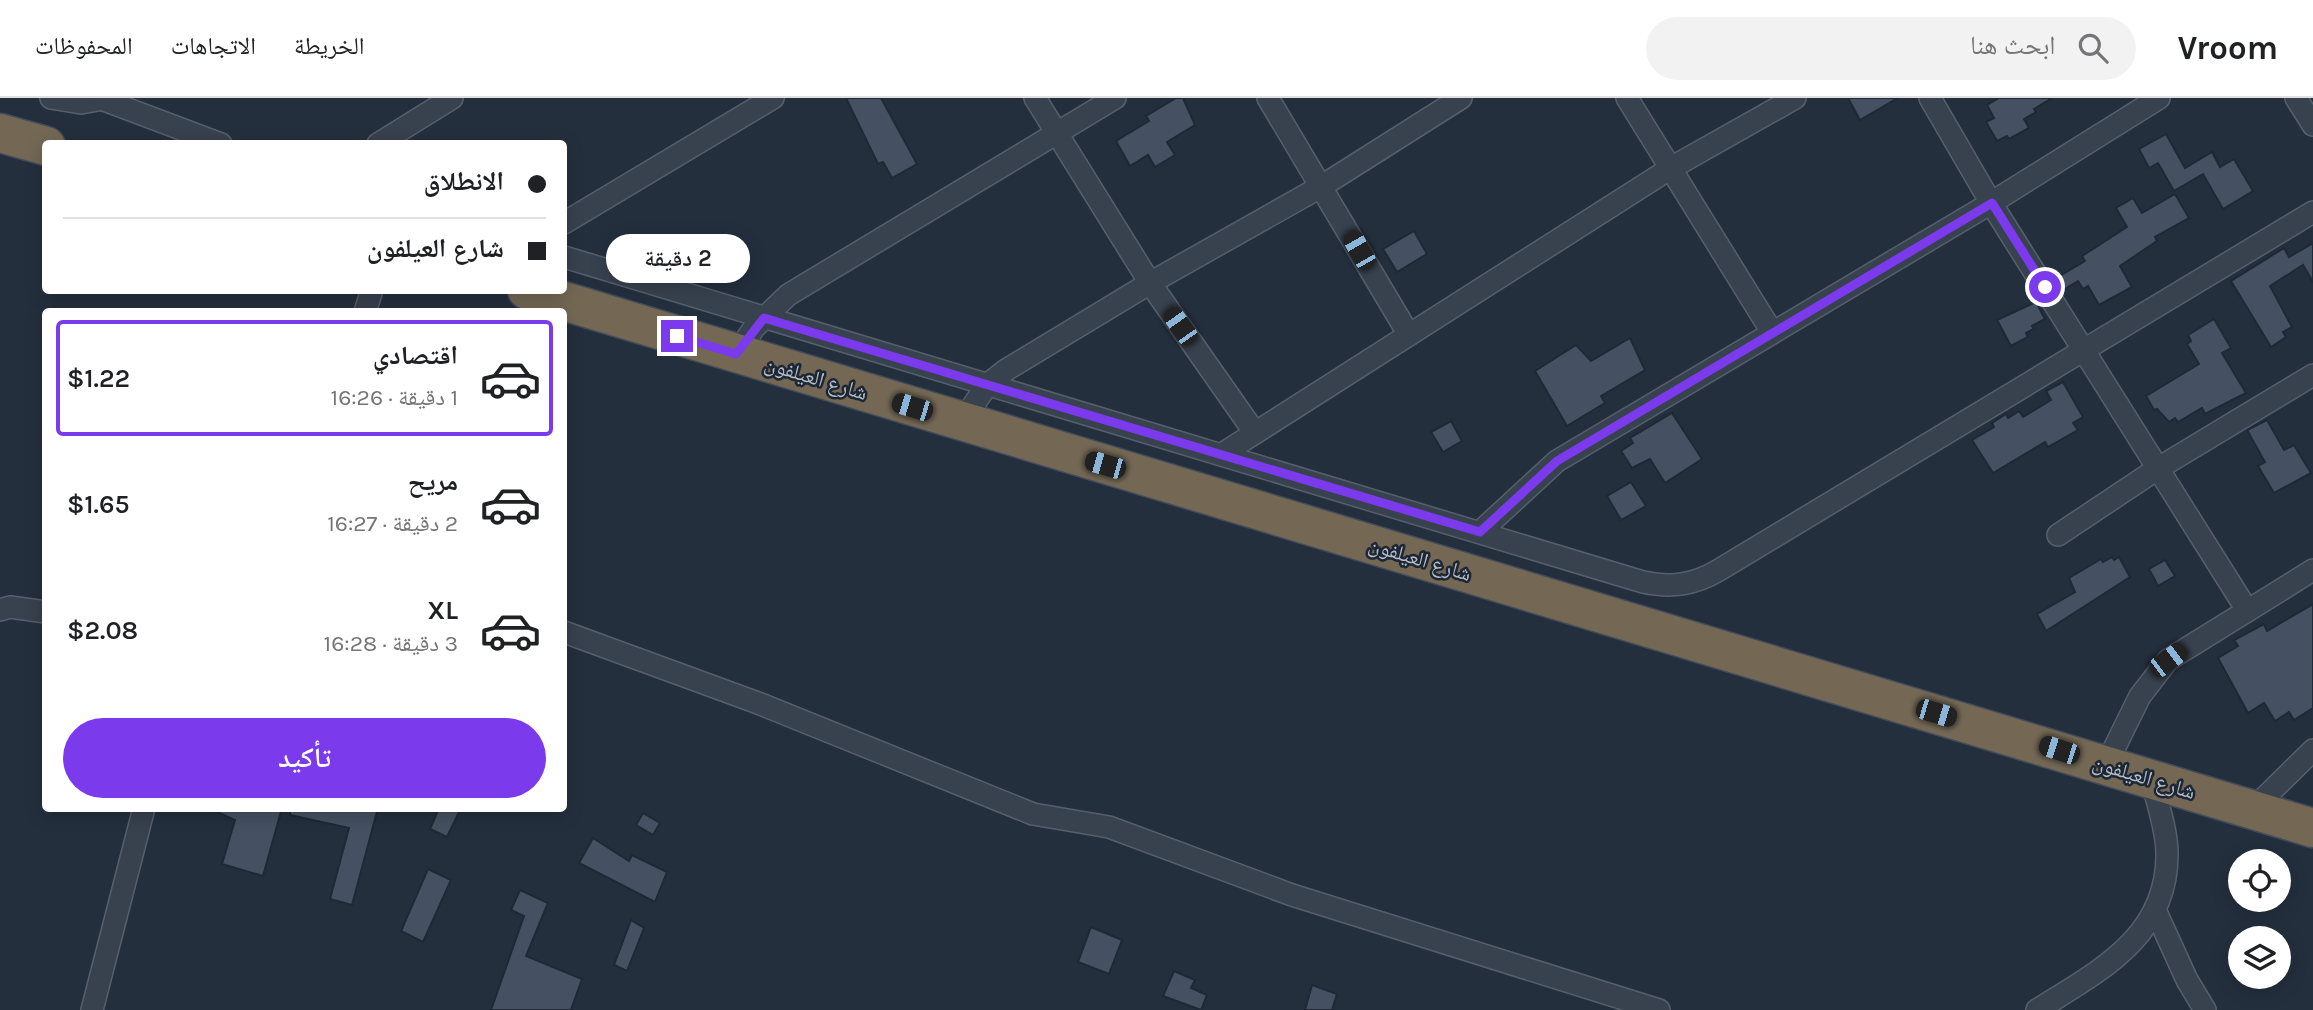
<!DOCTYPE html>
<html lang="ar">
<head>
<meta charset="utf-8">
<style>
  body { margin:0; font-family:Karla,"Noto Naskh Arabic",sans-serif; background:#f2f2f2; color:#202124; direction:rtl; height:100vh; display:flex; flex-direction:column; font-size:26px; white-space:nowrap }
  * { box-sizing:border-box; margin:0 }
  p { font-size:23px; color:#757577 }
  .icon { flex:none; width:38px; height:38px; fill:none; stroke:currentColor; stroke-width:2; stroke-linecap:round; stroke-linejoin:round }
  .map { position:relative; flex:1; overflow:hidden; direction:ltr }
  .sheet { position:absolute; left:42px; top:210px; width:525px; height:504px; display:flex; flex-direction:column; background:#fff; border-radius:7px; box-shadow:0 4px 18px #0003; direction:rtl }
  .sheet>* { flex:none }
  .banner { position:absolute; left:42px; top:42px; width:525px; height:154px; border-radius:7px; box-shadow:0 4px 18px #0003; direction:rtl; display:grid; align-content:center; height:154px; padding:0 21px; background:#fff }
  .fabs { position:absolute; left:2228px; top:751px; display:grid; gap:14px }
  .fabs a { display:grid; place-items:center; width:63px; height:63px; border-radius:50%; background:#fff; box-shadow:0 4px 18px #0003; font-size:35px }
  .end { position:absolute; width:32px; height:32px; margin:-16px; border:9px solid #7c3aed; background:#fff; box-shadow:0 0 0 4px #fff }
  .from { border-radius:50% }
  .bubble { position:absolute; height:49px; border-radius:24px; background:#fff; box-shadow:0 4px 18px #0003; font-size:23px; font-weight:600; line-height:49px; text-align:center; direction:rtl }
  .car { position:absolute; width:21px; height:42px; margin:-21px -10px; border-radius:9px; box-shadow:0 0 5px 2px #0007; background:linear-gradient(#222 24%,#8ab4d8 0 40%,#222 0 76%,#8ab4d8 0 86%,#222 0) }
  .banner b { display:flex; align-items:center; gap:24px; height:66px; font-size:26px }
  .banner b+b { border-top:2px solid #e0e0e0 }
  .banner i { width:18px; height:18px; background:#202124 }
  ul { padding:12px 0 0; list-style:none }
  li { display:flex; align-items:center; gap:21px; height:116px; margin:0 14px 10px; padding:0 7px; border:4px solid transparent; border-radius:7px }
  li div { flex:1 }
  li b { display:block; font-size:26px }
  li em { font-style:normal; font-weight:600 }
  li.active { border-color:#7c3aed }
  li>.icon { width:63px; height:63px; stroke-width:1.5 }
  .primary-button { display:flex; gap:14px; margin-top:auto; padding:14px 21px }
  .primary-button a { flex:1; height:80px; border-radius:42px; background:#7c3aed; color:#fff; font-size:28px; font-weight:600; line-height:80px; text-align:center }
  header { display:flex; align-items:center; gap:42px; box-sizing:border-box; height:98px; padding:0 35px; background:#fff; border-bottom:2px solid #e0e0e0 }
  header strong { font-size:33px }
  nav { display:flex; gap:38px; margin-inline-start:auto; font-size:24px }
  .search { width:490px; height:63px; background:#f2f2f2; display:flex; align-items:center; gap:18px; box-sizing:border-box; padding:0 24px; border-radius:38px; color:#757577; font-size:26px }
  .map>svg:first-child { display:block }
  .building { fill:#455162; stroke:#1f2835; stroke-width:2 }
  .lines { fill:none; stroke-linecap:round; stroke-linejoin:round }
  .street-casing { stroke:#565f6c; stroke-width:24 }
  .highway-casing { stroke:#434c59; stroke-width:41 }
  .street { stroke:#38414e; stroke-width:21 }
  .highway { stroke:#746855; stroke-width:38 }
  .route { stroke:#7c3aed; stroke-width:9 }
  .labels { text-anchor:middle; dominant-baseline:central; stroke-width:5; stroke-linejoin:round; paint-order:stroke }
  .street-label { font-size:21px; fill:#b4bcc9; stroke:#1d2633 }
</style>
</head>
<body>
<header>
<strong>Vroom</strong>
<div class="search"><svg class="icon" aria-label="search" viewBox="0 0 24 24"><circle cx="10" cy="10" r="6"/><path d="M15 15l6 6"/></svg>ابحث هنا</div>
<nav><a>الخريطة</a><a>الاتجاهات</a><a>المحفوظات</a></nav>
</header>
<div class="map">
<svg width="2313" height="912" viewBox="0 0 2313 912">
  <rect width="100%" height="100%" fill="#242f3e"/>
  <g class="building">
    <path d="M 846,0 L 881,0 L 917,66 L 892,80 L 883,64 L 878,66 Z"/>
    <path d="M 1176,0 L 1183,0 L 1195,27 L 1167,44 L 1175,57 L 1155,69 L 1148,57 L 1130,68 L 1116,43 L 1149,23 L 1146,18 Z"/>
    <path d="M 1848,0 L 1898,0 L 1860,22 Z"/>
    <path d="M 1999,0 L 2052,0 L 2034,11 L 2036,14 L 2024,21 L 2029,30 L 2009,41 L 2007,38 L 1997,43 L 1986,24 L 1994,20 L 1987,7 Z"/>
    <path d="M 2166,36 L 2185,70 L 2212,54 L 2220,69 L 2234,61 L 2253,93 L 2223,111 L 2203,76 L 2174,93 L 2158,65 L 2149,70 L 2139,51 Z"/>
    <path d="M 2175,96 L 2189,120 L 2155,139 L 2157,143 L 2120,168 L 2132,189 L 2099,207 L 2088,188 L 2083,191 L 2078,183 L 2065,191 L 2058,179 L 2085,163 L 2082,158 L 2127,129 L 2116,110 L 2133,100 L 2142,115 Z"/>
    <path d="M 1414,133 L 1427,156 L 1397,174 L 1383,151 Z"/>
    <path d="M 2313,145 L 2313,184 L 2303,167 L 2270,188 L 2292,229 L 2283,234 L 2286,239 L 2271,249 L 2231,183 L 2284,150 L 2289,159 Z"/>
    <path d="M 2036,204 L 2045,221 L 2032,228 L 2034,231 L 2026,235 L 2028,239 L 2011,248 L 1997,222 Z"/>
    <path d="M 2214,221 L 2231,250 L 2222,255 L 2246,295 L 2205,316 L 2202,310 L 2178,324 L 2175,320 L 2169,324 L 2157,311 L 2154,312 L 2146,298 L 2199,266 L 2187,246 L 2191,243 L 2188,237 Z"/>
    <path d="M 1630,240 L 1645,272 L 1601,298 L 1605,305 L 1567,328 L 1535,273 L 1576,247 L 1591,263 Z"/>
    <path d="M 2063,284 L 2083,319 L 2073,325 L 2078,332 L 2048,349 L 2045,344 L 1993,375 L 1972,342 L 1994,329 L 1992,325 L 2006,316 L 2008,320 L 2019,313 L 2023,319 L 2051,302 L 2046,293 Z"/>
    <path d="M 1672,315 L 1702,361 L 1665,385 L 1650,361 L 1632,370 L 1621,353 L 1633,345 L 1630,340 Z"/>
    <path d="M 2267,322 L 2284,352 L 2294,347 L 2311,375 L 2274,395 L 2258,368 L 2265,364 L 2247,332 Z"/>
    <path d="M 1451,323 L 1462,343 L 1443,354 L 1431,334 Z"/>
    <path d="M 1631,384 L 1646,408 L 1621,422 L 1607,398 Z"/>
    <path d="M 2112,459 L 2114,462 L 2119,459 L 2130,479 L 2046,533 L 2037,516 L 2075,494 L 2069,480 L 2101,461 L 2103,464 Z"/>
    <path d="M 2165,462 L 2175,478 L 2158,488 L 2149,471 Z"/>
    <path d="M 2313,506 L 2313,610 L 2294,622 L 2289,614 L 2275,623 L 2264,605 L 2248,615 L 2218,560 L 2238,548 L 2234,542 L 2264,526 L 2267,533 Z"/>
    <path d="M 208,710 L 282,710 L 263,778 L 222,766 L 235,722 Z"/>
    <path d="M 290,710 L 378,710 L 352,807 L 330,801 L 349,730 L 290,717 Z"/>
    <path d="M 439,710 L 461,710 L 447,739 L 430,731 Z"/>
    <path d="M 643,715 L 660,725 L 653,737 L 636,727 Z"/>
    <path d="M 593,740 L 629,763 L 632,757 L 667,774 L 655,804 L 579,765 Z"/>
    <path d="M 428,771 L 451,782 L 423,844 L 401,833 Z"/>
    <path d="M 520,792 L 548,805 L 526,858 L 582,881 L 571,912 L 491,912 L 524,818 L 511,812 Z"/>
    <path d="M 631,822 L 644,830 L 627,873 L 614,867 Z"/>
    <path d="M 1091,829 L 1122,842 L 1109,876 L 1078,864 Z"/>
    <path d="M 1174,873 L 1195,882 L 1191,890 L 1207,897 L 1201,912 L 1163,898 Z"/>
    <path d="M 1312,887 L 1337,896 L 1332,912 L 1305,912 Z"/>
  </g>
  <g class="lines">
    <g class="street-casing">
      <g id="street">
        <path d="M 51,0 L 81,5 L 109,0"/>
        <path d="M 1035,0 L 1150,185 L 1255,335"/>
        <path d="M 1268,0 L 1409,237"/>
        <path d="M 1627,0 L 1772,234"/>
        <path d="M 1930,0 L 1991,105 L 2247,512"/>
        <path d="M 2296,0 L 2313,27"/>
        <path d="M 104,2 L 221,46"/>
        <path d="M 378,46 L 452,0"/>
        <path d="M 564,125 L 773,0"/>
        <path d="M 564,159 L 1643,484 C 1671,490 1694,487 1719,472 L 2313,114"/>
        <path d="M 365,214 L 372,192"/>
        <path d="M 736,256 L 754,230 L 788,197 L 1115,0"/>
        <path d="M 962,324 L 987,287 L 1006,272 L 1150,185 L 1322,88 L 1461,0"/>
        <path d="M 1222,356 L 1671,70 L 1795,0"/>
        <path d="M 1480,434 L 1557,363 L 1991,105 L 2159,0"/>
        <path d="M 2058,437 L 2157,371 L 2313,277"/>
        <path d="M 0,512 L 10,509 L 46,514"/>
        <path d="M 564,534 L 758,605 L 1033,716 L 1109,729 L 1292,797 L 1659,912"/>
        <path d="M 2106,667 L 2140,598 L 2168,562 L 2313,472"/>
        <path d="M 2252,712 L 2313,652"/>
        <path d="M 2156,814 L 2187,882 L 2205,912"/>
        <path d="M 92,912 L 144,710"/>
        <path d="M 2037,912 C 2099,873 2168,839 2167,755 C 2167,732 2157,705 2152,682"/>
      </g>
    </g>
    <g class="highway-casing">
      <g id="highway">
        <path d="M 0,35 L 46,48"/>
        <path d="M 527,192 L 2313,730"/>
      </g>
    </g>
    <use href="#street" class="street"/>
    <use href="#highway" class="highway"/>
  </g>
  <g class="lines">
    <path class="route" d="M 677,238 L 736,256 L 764,220 L 1480,434 L 1557,363 L 1992,105 L 2045,189"/>
  </g>
  <g class="labels">
    <g class="street-label">
      <text transform="translate(816 280) rotate(17)">شارع العيلفون</text>
      <text transform="translate(1420 461) rotate(17)">شارع العيلفون</text>
      <text transform="translate(2144 679) rotate(17)">شارع العيلفون</text>
    </g>
  </g>
</svg>
<div class="fabs">
<a><svg class="icon" aria-label="locate" viewBox="0 0 24 24"><circle cx="12" cy="12" r="6"/><path d="M12 2v4M12 18v4M2 12h4M18 12h4"/></svg></a>
<a><svg class="icon" aria-label="layers" viewBox="0 0 24 24"><path d="M12 4l9 5-9 5-9-5zM3 14l9 5 9-5"/></svg></a>
</div>
<i class="end from" style="left:2045px;top:189px"></i>
<i class="end" style="left:677px;top:238px"></i>
<div class="bubble" style="left:606px;top:136px;width:144px">2 دقيقة</div>
<i class="car" style="left:1359px;top:152px;rotate:330deg"></i>
<i class="car" style="left:1180px;top:228px;rotate:325deg"></i>
<i class="car" style="left:912px;top:309px;rotate:287deg"></i>
<i class="car" style="left:1105px;top:367px;rotate:286deg"></i>
<i class="car" style="left:2168px;top:562px;rotate:53deg"></i>
<i class="car" style="left:1936px;top:615px;rotate:107deg"></i>
<i class="car" style="left:2059px;top:652px;rotate:288deg"></i>
<div class="banner">
<b><i class="from"></i>الانطلاق</b>
<b><i></i>شارع العيلفون</b>
</div>
<section class="sheet">
<ul>
<li class="active"><svg class="icon" aria-label="car" viewBox="0 0 24 24"><path d="M5 17H2v-5l4-1 3-4h7l3 4 3 1v5h-3M9 17h6M6 11h13"/><circle cx="7" cy="17" r="2"/><circle cx="17" cy="17" r="2"/></svg><div><b>اقتصادي</b><p>1 دقيقة · 16:26</p></div><em>$1.22</em></li>
<li><svg class="icon" aria-label="car" viewBox="0 0 24 24"><path d="M5 17H2v-5l4-1 3-4h7l3 4 3 1v5h-3M9 17h6M6 11h13"/><circle cx="7" cy="17" r="2"/><circle cx="17" cy="17" r="2"/></svg><div><b>مريح</b><p>2 دقيقة · 16:27</p></div><em>$1.65</em></li>
<li><svg class="icon" aria-label="car" viewBox="0 0 24 24"><path d="M5 17H2v-5l4-1 3-4h7l3 4 3 1v5h-3M9 17h6M6 11h13"/><circle cx="7" cy="17" r="2"/><circle cx="17" cy="17" r="2"/></svg><div><b>XL</b><p>3 دقيقة · 16:28</p></div><em>$2.08</em></li>
</ul>
<div class="primary-button"><a>تأكيد</a></div>
</section>
</div>
</body>
</html>
